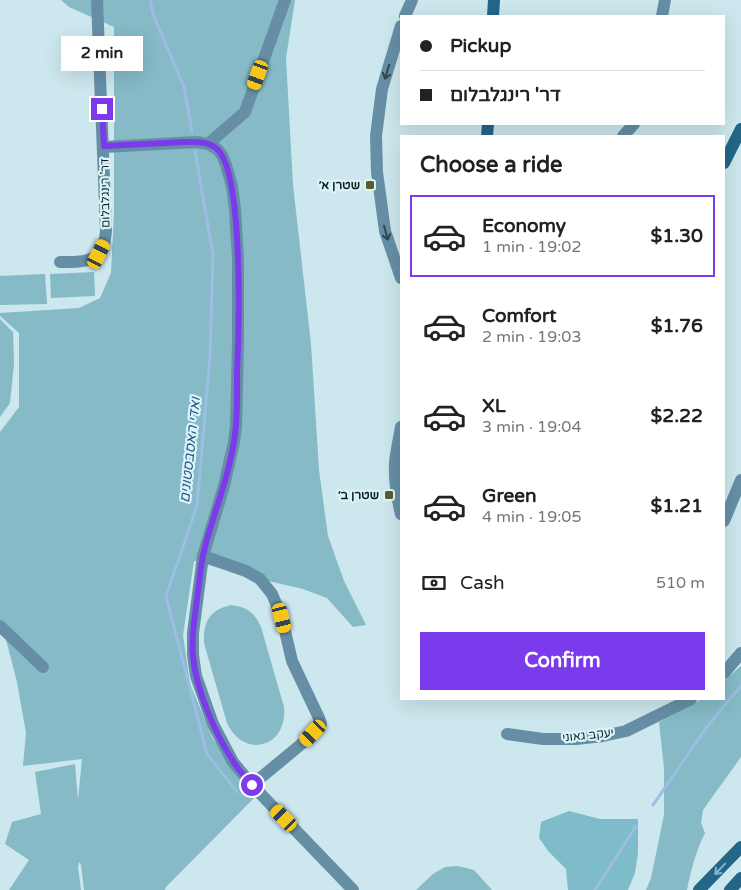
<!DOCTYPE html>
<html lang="en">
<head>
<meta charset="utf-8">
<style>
  body { margin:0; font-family:"Varela Round",Heebo,sans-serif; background:#f2f2f2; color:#222; height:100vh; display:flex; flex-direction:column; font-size:19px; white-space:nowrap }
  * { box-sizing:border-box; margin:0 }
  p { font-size:16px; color:#767676 }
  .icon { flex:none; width:28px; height:28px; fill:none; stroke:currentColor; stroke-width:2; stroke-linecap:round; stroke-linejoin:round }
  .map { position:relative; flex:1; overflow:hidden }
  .sheet { position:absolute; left:400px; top:135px; width:325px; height:565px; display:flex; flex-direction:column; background:#fff; border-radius:0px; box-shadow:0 5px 20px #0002 }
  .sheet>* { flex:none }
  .top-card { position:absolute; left:400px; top:15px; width:325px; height:110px; border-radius:0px; box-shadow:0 5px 20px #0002; display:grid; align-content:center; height:110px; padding:0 20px; background:#fff }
  .end { position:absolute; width:22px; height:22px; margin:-11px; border:6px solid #7c3aed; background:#fff; box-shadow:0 0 0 2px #fff }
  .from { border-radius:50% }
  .bubble { position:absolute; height:35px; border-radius:0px; background:#fff; box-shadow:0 5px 20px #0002; font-size:16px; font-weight:800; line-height:35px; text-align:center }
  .car { position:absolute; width:15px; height:30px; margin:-15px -8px; border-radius:6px; box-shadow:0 0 4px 1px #0007; background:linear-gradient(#f5c518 24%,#345 0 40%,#f5c518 0 76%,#345 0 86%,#f5c518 0) }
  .top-card b { display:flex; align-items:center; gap:18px; height:48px; font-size:19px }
  .top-card b+b { border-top:1px solid #e0e0e0 }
  .top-card i { width:12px; height:12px; background:#222 }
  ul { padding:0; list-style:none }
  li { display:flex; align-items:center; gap:15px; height:82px; margin:0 10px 8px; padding:0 10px; border:2px solid transparent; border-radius:0px }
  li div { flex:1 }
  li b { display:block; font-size:19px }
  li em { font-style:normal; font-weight:800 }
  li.current { border-color:#7c3aed }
  li>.icon { width:45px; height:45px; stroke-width:1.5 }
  h2 { padding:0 20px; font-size:22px; line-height:60px }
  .pay { display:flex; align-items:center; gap:12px; height:55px; padding:0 20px; font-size:19px }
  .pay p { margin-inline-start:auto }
  .action { display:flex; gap:10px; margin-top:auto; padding:10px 20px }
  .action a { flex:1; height:58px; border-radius:0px; background:#7c3aed; color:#fff; font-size:20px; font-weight:800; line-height:58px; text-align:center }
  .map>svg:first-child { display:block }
  .green { fill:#85bac6 }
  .forest { fill:#7ebcca }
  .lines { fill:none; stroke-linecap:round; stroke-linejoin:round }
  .stream { stroke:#9dbde4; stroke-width:3 }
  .street { stroke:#668fa6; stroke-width:12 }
  .secondary { stroke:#268; stroke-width:12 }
  .oneway { stroke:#324751 }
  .oneway2 { stroke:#87b4c7 }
  .route { stroke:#7c3aed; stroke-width:6 }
  .poi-dot { fill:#585d2b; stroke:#d9f4fa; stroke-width:2 }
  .labels { text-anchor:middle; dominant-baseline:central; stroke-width:4.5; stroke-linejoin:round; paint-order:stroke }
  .poi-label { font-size:12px; font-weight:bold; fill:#162023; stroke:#d9f4fa; text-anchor:end }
  .street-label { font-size:12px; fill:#162023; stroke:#d9f4fa }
  .water-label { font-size:14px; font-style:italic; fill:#2a5587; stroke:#d9f4fa }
</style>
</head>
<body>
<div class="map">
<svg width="741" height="890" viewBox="0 0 741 890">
  <rect width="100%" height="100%" fill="#cce7ed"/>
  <g class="green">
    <path d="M 61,0 L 295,0 L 286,58 L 293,185 L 311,344 L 319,470 L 328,536 L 344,581 L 366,625 L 353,627 L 327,598 L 303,589 L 264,580 L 194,561 L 183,635 L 190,684 L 213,739 L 252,785 L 254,798 L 166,887 L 165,890 L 84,890 L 81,865 L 79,862 L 78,867 L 81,890 L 9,890 L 29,860 L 5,844 L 12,822 L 41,814 L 35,772 L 75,764 L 78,800 L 82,759 L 23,766 L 26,733 L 17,682 L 4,632 L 0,624 L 0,432 L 19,407 L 19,333 L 0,316 L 0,313 L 79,308 L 100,298 L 111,273 L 114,214 L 114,27 L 69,7 Z"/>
    <path d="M 94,272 L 95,296 L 51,298 L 50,274 Z"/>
    <path d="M 45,274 L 47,304 L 0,305 L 0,276 Z"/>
    <path d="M 0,319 L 13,332 L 14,364 L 10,403 L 0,417 Z"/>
    <path d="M 231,605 C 247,607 254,612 261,627 L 284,707 C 288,747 244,760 227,723 L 204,643 C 203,621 210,610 231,605 Z"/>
    <path d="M 741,666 L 741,757 L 703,810 L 701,823 L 705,833 C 696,851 691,870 687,890 L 646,890 L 651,878 L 664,815 L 664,768 L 659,722 L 702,699 L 724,699 L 724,681 Z"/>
    <path d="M 458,866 L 474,870 L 492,890 L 416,890 L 433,874 L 445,867 Z"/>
  </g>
  <path class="forest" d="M 569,811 L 600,819 L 638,819 L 638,853 L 635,873 L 628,890 L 568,890 L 566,869 L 549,852 L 539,838 L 541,822 Z"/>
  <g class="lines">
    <g class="stream">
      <path d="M 150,0 L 153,14 L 184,87 L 192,132"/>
      <path d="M 195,151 L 213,255 L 210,356 L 197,506 L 166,596 L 207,754 L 237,792"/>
      <path d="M 653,805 L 706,728 L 741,686"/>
      <path d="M 595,890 L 636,826"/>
    </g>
    <g class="street">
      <path d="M 405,16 L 412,0"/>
      <path d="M 662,16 L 665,0"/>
      <path d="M 401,26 L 382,89 L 376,136 L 377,172 L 385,231 L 401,278"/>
      <path d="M 623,136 L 634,124"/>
      <path d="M 208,144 L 245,112 L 285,0"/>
      <path d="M 104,147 L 196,142 L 208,144 L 217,149 L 222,155 L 226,165 L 232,186 L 235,209 L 238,259 L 238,343 L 236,426 L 234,442 L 224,486 L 203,556 L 193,633 L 193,655 L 196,676 L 213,724 L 233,762 L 252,785 L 353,890"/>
      <path d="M 60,262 C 72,262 90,263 99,254 C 105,248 105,238 106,231 L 97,0"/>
      <path d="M 401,427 C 399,439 396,451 395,463 C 394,480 397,498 401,514"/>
      <path d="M 724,521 L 741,480"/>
      <path d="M 203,556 L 246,571 L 260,579 L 272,594 L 282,618 L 292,661 L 319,718 L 321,724 L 305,741 L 252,785"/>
      <path d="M 0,626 L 43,667"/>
      <path d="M 724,673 L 741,653"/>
      <path d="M 507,734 L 543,739 L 576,739 L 603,736 L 626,731 L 691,699"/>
    </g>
    <g class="secondary">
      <path d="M 493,16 L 494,0"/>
      <path d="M 487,136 L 488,124"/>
      <path d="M 724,163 L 741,129"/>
      <path d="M 699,890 L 741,847"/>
      <path d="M 730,890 L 741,878"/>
    </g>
  </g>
  <defs><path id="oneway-shaft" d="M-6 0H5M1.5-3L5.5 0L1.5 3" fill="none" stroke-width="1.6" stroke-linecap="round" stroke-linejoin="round" transform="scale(1.25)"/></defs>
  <g class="oneway">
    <use href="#oneway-shaft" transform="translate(387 72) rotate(107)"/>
    <use href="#oneway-shaft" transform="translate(386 233) rotate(75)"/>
  </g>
  <use class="oneway2" href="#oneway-shaft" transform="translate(720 869) rotate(134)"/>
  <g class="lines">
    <path class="route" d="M 102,109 L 104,146 L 185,142 C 195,142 209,141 217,149 C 244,173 239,333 237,373 C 237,396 238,419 234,441 C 229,477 214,512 205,547 C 200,566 199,587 196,607 C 194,623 191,640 193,656 C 196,690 215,733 233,761 C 238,770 246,777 252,785"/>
  </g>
  <g class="poi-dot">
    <rect x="365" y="180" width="10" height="10" rx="2.5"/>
    <rect x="384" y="490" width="10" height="10" rx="2.5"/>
  </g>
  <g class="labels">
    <g class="poi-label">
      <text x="360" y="185">שטרן א׳</text>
      <text x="379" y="495">שטרן ב׳</text>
    </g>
    <g class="street-label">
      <text transform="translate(105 193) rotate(-91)">דר' רינגלבלום</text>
      <text transform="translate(588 735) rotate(-6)">יעקב גאוני</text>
    </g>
    <g class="water-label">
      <text transform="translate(190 450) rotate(-84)">ואדי האסבסטונים</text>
    </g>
  </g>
</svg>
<i class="end from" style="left:252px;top:785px"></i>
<i class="end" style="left:102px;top:109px"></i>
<div class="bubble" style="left:61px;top:36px;width:82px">2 min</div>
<i class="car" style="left:258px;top:75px;rotate:200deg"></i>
<i class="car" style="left:99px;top:254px;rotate:27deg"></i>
<i class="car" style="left:282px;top:618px;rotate:166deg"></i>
<i class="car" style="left:313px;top:733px;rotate:223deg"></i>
<i class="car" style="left:284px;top:818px;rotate:316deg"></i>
<div class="top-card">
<b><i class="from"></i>Pickup</b>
<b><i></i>דר' רינגלבלום</b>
</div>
<section class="sheet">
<h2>Choose a ride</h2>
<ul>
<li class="current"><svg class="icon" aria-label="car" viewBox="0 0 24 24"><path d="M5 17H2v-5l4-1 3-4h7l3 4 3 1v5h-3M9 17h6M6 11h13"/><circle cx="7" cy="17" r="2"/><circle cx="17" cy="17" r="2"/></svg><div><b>Economy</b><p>1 min · 19:02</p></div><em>$1.30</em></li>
<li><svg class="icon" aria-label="car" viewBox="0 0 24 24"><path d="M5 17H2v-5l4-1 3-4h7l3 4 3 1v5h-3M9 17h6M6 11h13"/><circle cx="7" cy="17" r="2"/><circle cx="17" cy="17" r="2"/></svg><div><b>Comfort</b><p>2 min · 19:03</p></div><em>$1.76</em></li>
<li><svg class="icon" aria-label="car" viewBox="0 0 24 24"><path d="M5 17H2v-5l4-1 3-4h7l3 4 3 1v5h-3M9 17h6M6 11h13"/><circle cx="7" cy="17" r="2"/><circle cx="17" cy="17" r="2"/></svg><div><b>XL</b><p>3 min · 19:04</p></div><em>$2.22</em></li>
<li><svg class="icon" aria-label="car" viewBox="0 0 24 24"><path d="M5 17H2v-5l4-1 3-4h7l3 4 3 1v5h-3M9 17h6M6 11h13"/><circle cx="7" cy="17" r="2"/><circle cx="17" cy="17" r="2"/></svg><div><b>Green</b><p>4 min · 19:05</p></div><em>$1.21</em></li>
</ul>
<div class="pay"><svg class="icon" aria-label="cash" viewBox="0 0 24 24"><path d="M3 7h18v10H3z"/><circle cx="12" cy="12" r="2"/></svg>Cash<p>510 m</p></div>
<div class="action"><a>Confirm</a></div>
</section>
</div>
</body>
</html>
